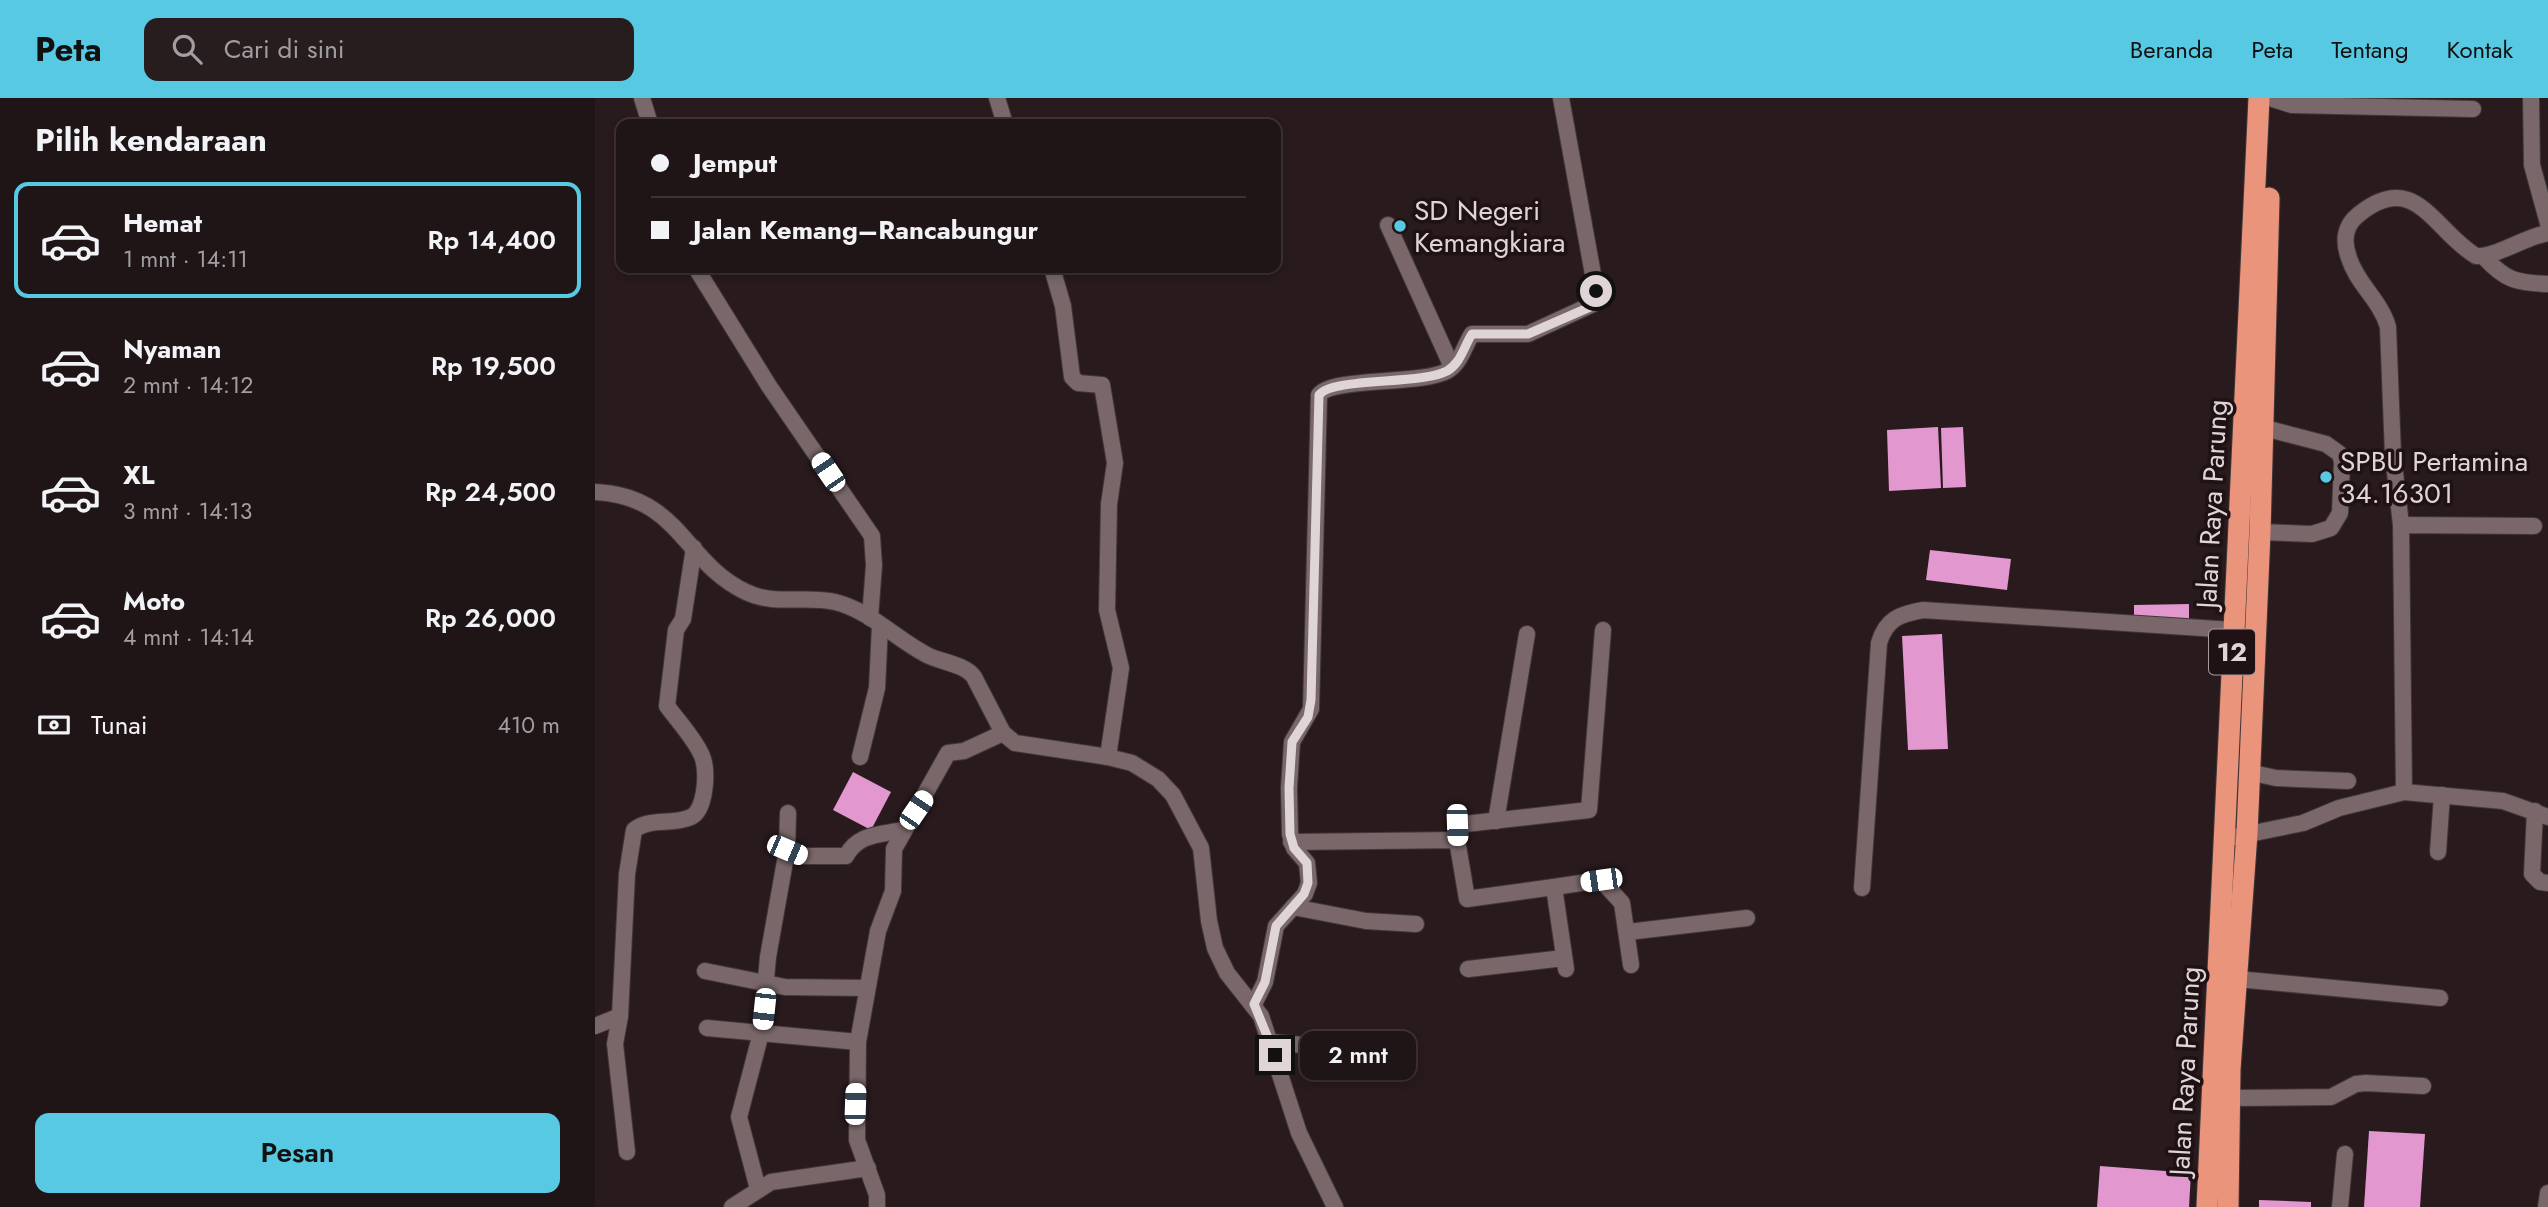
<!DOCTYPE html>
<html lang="id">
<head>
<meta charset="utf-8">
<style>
  body { margin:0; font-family:Jost,sans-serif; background:#271d1f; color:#f1f3f6; height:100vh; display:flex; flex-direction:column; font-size:26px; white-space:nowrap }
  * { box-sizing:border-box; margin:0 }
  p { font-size:23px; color:#a19ea1 }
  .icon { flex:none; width:38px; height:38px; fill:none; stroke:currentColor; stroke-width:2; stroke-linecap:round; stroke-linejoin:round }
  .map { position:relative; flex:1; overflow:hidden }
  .drawer { display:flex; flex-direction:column; background:#1f1416; width:595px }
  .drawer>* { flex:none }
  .guide { position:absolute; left:21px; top:21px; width:665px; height:154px; border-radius:14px; box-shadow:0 4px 10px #0003,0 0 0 2px #3c3335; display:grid; align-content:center; height:154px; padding:0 35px; background:#1f1416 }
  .end { position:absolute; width:32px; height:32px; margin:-16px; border:9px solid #dfd4d6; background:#111; box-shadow:0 0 0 4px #111 }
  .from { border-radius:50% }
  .bubble { position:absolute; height:49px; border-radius:14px; background:#1f1416; box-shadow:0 4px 10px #0003,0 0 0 2px #3c3335; font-size:23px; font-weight:600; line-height:49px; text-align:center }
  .car { position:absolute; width:21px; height:42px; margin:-21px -10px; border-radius:9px; box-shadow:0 0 5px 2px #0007; background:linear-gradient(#fff 24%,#345 0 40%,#fff 0 76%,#345 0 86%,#fff 0) }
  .guide b { display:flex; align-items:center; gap:24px; height:66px; font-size:26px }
  .guide b+b { border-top:2px solid #3c3335 }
  .guide i { width:18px; height:18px; background:#f1f3f6 }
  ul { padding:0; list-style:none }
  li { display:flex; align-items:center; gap:21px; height:116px; margin:0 14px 10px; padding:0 21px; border:4px solid transparent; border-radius:14px }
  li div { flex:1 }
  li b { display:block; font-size:26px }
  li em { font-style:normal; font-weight:600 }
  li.current { border-color:#57c9e2 }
  li>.icon { width:63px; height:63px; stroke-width:1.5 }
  h2 { padding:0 35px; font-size:32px; line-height:84px }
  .pay { display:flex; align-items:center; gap:18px; height:77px; padding:0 35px; font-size:26px }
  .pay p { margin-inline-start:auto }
  .cta { display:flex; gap:14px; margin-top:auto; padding:14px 35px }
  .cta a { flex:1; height:80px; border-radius:14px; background:#57c9e2; color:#111; font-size:28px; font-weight:600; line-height:80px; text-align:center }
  header { display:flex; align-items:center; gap:42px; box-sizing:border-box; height:98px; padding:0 35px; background:#57c9e2; color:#111 }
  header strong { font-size:33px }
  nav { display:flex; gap:38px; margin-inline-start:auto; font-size:24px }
  .search { width:490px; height:63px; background:#271d1f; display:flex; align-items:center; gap:18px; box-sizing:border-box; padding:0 24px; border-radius:14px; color:#a19ea1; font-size:26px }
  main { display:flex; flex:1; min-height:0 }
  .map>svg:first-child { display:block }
  .building { fill:#e297ce }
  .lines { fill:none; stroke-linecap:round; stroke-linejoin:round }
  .minor-casing { stroke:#423739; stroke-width:18 }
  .highway-casing { stroke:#423739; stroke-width:23 }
  .minor { stroke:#7a676a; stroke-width:16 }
  .highway { stroke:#ea957b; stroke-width:21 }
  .route { stroke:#dfd4d6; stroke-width:9 }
  .poi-dot { fill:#57c9e2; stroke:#1f1114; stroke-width:2.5 }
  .labels { text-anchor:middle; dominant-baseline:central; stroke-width:7; stroke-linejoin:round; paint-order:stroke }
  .shield { fill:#1f1114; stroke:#a59a9c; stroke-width:2 }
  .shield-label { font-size:26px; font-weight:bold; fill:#dfd4d6 }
  .poi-label { font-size:28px; fill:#dfd4d6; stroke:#1f1114; text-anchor:start }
  .street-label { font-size:28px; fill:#dfd4d6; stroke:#1f1114 }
</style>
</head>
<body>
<header>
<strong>Peta</strong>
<div class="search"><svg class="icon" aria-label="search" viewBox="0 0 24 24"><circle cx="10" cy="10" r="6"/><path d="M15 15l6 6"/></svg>Cari di sini</div>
<nav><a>Beranda</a><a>Peta</a><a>Tentang</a><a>Kontak</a></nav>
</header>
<main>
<section class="drawer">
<h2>Pilih kendaraan</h2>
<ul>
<li class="current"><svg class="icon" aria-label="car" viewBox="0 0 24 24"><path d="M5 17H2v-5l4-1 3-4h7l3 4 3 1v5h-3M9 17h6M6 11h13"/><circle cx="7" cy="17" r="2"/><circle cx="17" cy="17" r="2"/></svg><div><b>Hemat</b><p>1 mnt · 14:11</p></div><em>Rp 14,400</em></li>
<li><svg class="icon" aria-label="car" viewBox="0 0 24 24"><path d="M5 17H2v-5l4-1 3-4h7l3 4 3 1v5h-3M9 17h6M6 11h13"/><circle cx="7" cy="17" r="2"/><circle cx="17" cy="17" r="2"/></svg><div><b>Nyaman</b><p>2 mnt · 14:12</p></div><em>Rp 19,500</em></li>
<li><svg class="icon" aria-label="car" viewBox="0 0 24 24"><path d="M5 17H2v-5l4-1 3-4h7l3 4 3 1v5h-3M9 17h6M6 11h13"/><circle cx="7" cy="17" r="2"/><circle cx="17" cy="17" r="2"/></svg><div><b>XL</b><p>3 mnt · 14:13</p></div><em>Rp 24,500</em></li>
<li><svg class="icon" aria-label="car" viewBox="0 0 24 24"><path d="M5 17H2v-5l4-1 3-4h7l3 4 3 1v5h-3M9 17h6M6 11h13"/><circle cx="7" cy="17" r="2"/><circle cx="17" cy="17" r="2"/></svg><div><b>Moto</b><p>4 mnt · 14:14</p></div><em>Rp 26,000</em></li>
</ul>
<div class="pay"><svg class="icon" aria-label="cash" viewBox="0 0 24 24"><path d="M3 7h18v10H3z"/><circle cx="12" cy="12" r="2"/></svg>Tunai<p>410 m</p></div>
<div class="cta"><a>Pesan</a></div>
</section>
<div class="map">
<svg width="1953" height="1109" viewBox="0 0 1953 1109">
  <rect width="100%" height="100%" fill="#291a1d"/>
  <g class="building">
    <path d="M 1343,329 L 1346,390 L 1294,393 L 1292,332 Z"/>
    <path d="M 1368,329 L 1371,389 L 1348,390 L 1346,330 Z"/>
    <path d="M 1335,452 L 1416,461 L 1412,492 L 1331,482 Z"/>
    <path d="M 1594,506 L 1594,523 L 1539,523 L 1539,507 Z"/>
    <path d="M 1347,536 L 1353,651 L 1313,652 L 1307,538 Z"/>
    <path d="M 258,674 L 296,694 L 276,732 L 238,712 Z"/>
    <path d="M 1774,1033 L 1830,1036 L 1825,1109 L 1769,1109 Z"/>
    <path d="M 1505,1068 L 1596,1075 L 1594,1109 L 1502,1109 Z"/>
    <path d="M 1664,1102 L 1716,1104 L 1716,1109 L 1664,1109 Z"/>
  </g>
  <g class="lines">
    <g class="minor-casing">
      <g id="minor">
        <path d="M 47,0 L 55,26"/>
        <path d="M 402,0 L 410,26"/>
        <path d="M 1936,0 L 1937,67 L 1953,125"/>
        <path d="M 1678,1 L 1697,7 L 1878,11"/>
        <path d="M 793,127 L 857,269"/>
        <path d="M 1889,159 C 1910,182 1921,185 1953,186"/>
        <path d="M 101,170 L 174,288 L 277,438 L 279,467 L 275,520"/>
        <path d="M 457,170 L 468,208 L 477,279 L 483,285 L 507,287 L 520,365 L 514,406 L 512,512 L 526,570 L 513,659"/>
        <path d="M 1658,327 L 1731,346 L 1745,356 L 1747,364 L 1745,415 L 1736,430 L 1717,436 L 1665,434"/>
        <path d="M 0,394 C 85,398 88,464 151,494 C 180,508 210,497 240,504 C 274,512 301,541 332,557 C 345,564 370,566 379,579 L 408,635 L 420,645 L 513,659 L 537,665 L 563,681 L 578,697 L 606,750 L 614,823 L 620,850 L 632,875 L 666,918 L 704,1035 L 740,1109"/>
        <path d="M 1806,427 L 1798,357 L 1793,229 C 1786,203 1762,186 1754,160 C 1748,144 1749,128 1763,117 C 1820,70 1838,132 1881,158 C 1902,159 1929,139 1953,135"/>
        <path d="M 265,659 L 282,590 L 285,528"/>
        <path d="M 1653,674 L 1681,680 L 1753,683"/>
        <path d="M 1809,694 L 1806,427 L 1939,428"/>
        <path d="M 1940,713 L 1937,776 L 1945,784 L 1953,785"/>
        <path d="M 901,723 L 932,536"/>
        <path d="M 1629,741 L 1708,725 L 1744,710 L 1809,694 L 1908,703 L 1953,719"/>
        <path d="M 862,742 L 861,727 L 994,712 L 1008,532"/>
        <path d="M 696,744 L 862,742 L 872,801 L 959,789 L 971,871"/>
        <path d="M 192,752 L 207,758 L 251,758 C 263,736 283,737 307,732"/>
        <path d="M 1843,754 L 1847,697"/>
        <path d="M 959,789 L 1006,782 L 1027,805 L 1036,867"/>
        <path d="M 1267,790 L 1284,545 C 1291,521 1305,516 1328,512 L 1638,532"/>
        <path d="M 698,809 L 771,823 L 821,826"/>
        <path d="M 1033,834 L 1152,820"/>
        <path d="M 873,871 L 969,860"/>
        <path d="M 110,873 L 190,889 L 272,890"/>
        <path d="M 1642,881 L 1845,900"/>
        <path d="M 659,906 L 670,884 L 681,828 L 710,796 L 714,785 L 712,765 L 699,750 L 695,736 L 694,690 L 697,644 L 716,611 L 724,297 C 736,279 826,287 852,273 C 866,265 869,248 877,236 L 933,236 L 998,206 L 1001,193 L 966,0"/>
        <path d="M 0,928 L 25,918"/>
        <path d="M 112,930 L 263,944"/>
        <path d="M 676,944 L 782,954"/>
        <path d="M 1635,1000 L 1736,999 L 1761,986 L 1771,985 L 1828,988"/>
        <path d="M 32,1054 L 20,946 L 25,918 L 32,776 L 39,732 C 56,719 76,728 96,719 C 111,712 113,672 107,658 C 100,641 83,623 72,608 L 81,532 L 88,521 L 99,450"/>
        <path d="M 163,1091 L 144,1019 L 166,935 L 173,859 L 192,752 L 193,715"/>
        <path d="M 137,1109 L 176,1084 L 273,1070"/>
        <path d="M 282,1109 L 282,1097 L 262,1042 L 263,944 L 283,833 L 298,793 L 299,751 L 353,655 L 369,653 L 408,635"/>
        <path d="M 1745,1109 L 1750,1056"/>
        <path d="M 1951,1109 L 1953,1095"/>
      </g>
    </g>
    <g class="highway-casing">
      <g id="highway">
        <path d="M 1612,1109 L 1664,0"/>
        <path d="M 1633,1109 L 1635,971 L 1652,735 L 1665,434 L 1674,100"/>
      </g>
    </g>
    <use href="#minor" class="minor"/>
    <use href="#highway" class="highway"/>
  </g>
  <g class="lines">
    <path class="route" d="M 680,957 L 659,906 L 670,884 L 681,828 L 709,796 L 713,785 L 712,765 L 699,750 L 695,736 L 694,690 L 697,644 L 713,619 L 716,602 L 724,297 C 737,279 826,287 852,273 C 866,265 869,248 877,236 L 933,236 L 995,209 L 1000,201 L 1001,193"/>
  </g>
  <g class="poi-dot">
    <circle cx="805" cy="128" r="7"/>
    <circle cx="1731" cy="379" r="7"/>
  </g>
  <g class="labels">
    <rect class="shield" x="1614" y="531.5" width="46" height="45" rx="5"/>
    <g class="shield-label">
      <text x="1637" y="554">12</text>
    </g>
    <g class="poi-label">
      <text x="819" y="112">SD Negeri<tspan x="819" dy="32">Kemangkiara</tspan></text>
      <text x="1745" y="363">SPBU Pertamina<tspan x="1745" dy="32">34.16301</tspan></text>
    </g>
    <g class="street-label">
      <text transform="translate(1617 406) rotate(-87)">Jalan Raya Parung</text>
      <text transform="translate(1590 973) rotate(-87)">Jalan Raya Parung</text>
    </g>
  </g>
</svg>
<i class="end from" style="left:1001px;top:193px"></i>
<i class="end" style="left:680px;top:957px"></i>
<div class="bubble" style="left:705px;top:933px;width:116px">2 mnt</div>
<i class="car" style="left:233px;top:374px;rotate:326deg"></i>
<i class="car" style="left:321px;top:712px;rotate:34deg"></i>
<i class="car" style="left:862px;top:727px;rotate:178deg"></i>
<i class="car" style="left:192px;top:752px;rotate:113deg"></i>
<i class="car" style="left:1006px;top:782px;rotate:262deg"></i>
<i class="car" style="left:169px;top:911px;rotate:186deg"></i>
<i class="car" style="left:260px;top:1006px;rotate:2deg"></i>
<div class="guide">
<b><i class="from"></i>Jemput</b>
<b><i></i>Jalan Kemang–Rancabungur</b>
</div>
</div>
</main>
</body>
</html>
